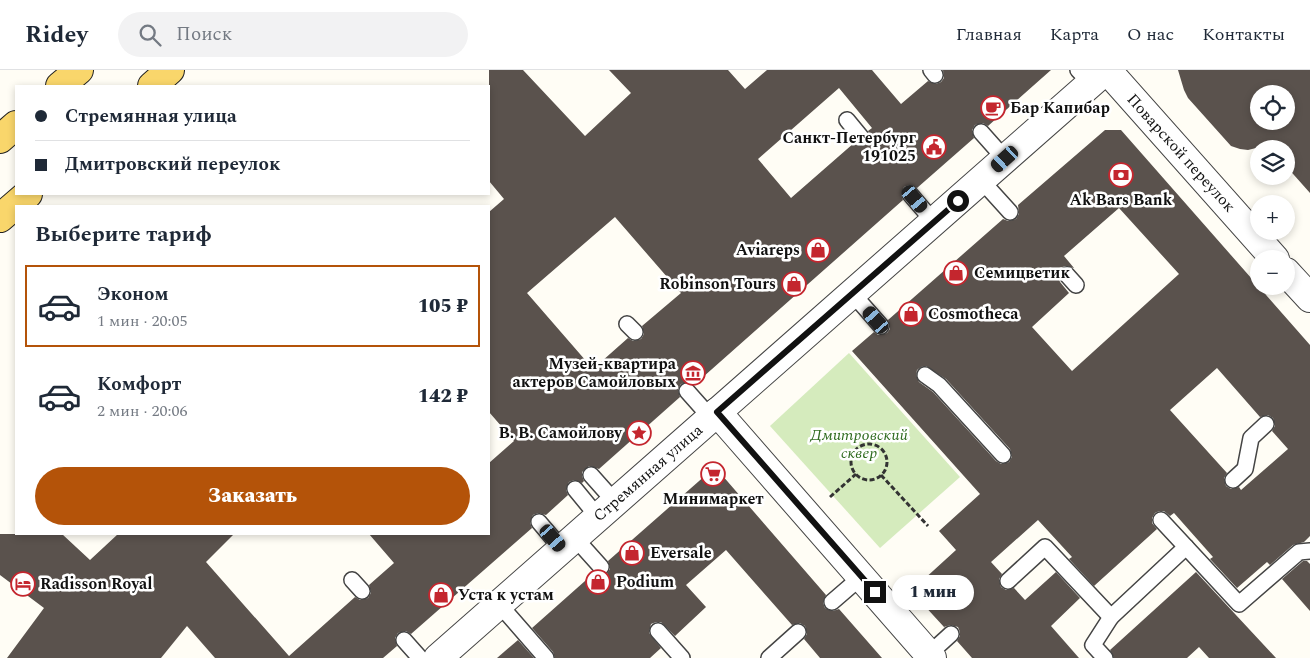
<!DOCTYPE html>
<html lang="ru">
<head>
<meta charset="utf-8">
<style>
  body { margin:0; font-family:Spectral,serif; background:#f2f2f3; color:#1f2937; height:100vh; display:flex; flex-direction:column; font-size:19px; white-space:nowrap }
  * { box-sizing:border-box; margin:0 }
  p { font-size:16px; color:#747a83 }
  .icon { flex:none; width:28px; height:28px; fill:none; stroke:currentColor; stroke-width:2; stroke-linecap:round; stroke-linejoin:round }
  .map { position:relative; flex:1; overflow:hidden }
  .drawer { position:absolute; left:15px; top:135px; width:475px; height:330px; display:flex; flex-direction:column; background:#fff; border-radius:0px; box-shadow:0 2px 8px #0003 }
  .drawer>* { flex:none }
  .banner { position:absolute; left:15px; top:15px; width:475px; height:110px; border-radius:0px; box-shadow:0 2px 8px #0003; display:grid; align-content:center; height:110px; padding:0 20px; background:#fff }
  .buttons { position:absolute; left:1250px; top:15px; display:grid; gap:10px }
  .buttons a { display:grid; place-items:center; width:45px; height:45px; border-radius:50%; background:#fff; box-shadow:0 2px 8px #0003; font-size:25px }
  .end { position:absolute; width:22px; height:22px; margin:-11px; border:6px solid #111; background:#fff; box-shadow:0 0 0 2px #fff }
  .from { border-radius:50% }
  .bubble { position:absolute; height:35px; border-radius:18px; background:#fff; box-shadow:0 2px 8px #0003; font-size:16px; font-weight:800; line-height:35px; text-align:center }
  .car { position:absolute; width:15px; height:30px; margin:-15px -8px; border-radius:6px; box-shadow:0 0 4px 1px #0007; background:linear-gradient(#222 24%,#8ab4d8 0 40%,#222 0 76%,#8ab4d8 0 86%,#222 0) }
  .banner b { display:flex; align-items:center; gap:18px; height:48px; font-size:19px }
  .banner b+b { border-top:1px solid #e0e1e3 }
  .banner i { width:12px; height:12px; background:#1f2937 }
  ul { padding:0; list-style:none }
  li { display:flex; align-items:center; gap:15px; height:82px; margin:0 10px 8px; padding:0 10px; border:2px solid transparent; border-radius:0px }
  li div { flex:1 }
  li b { display:block; font-size:19px }
  li em { font-style:normal; font-weight:800 }
  li.on { border-color:#b45309 }
  li>.icon { width:45px; height:45px; stroke-width:1.5 }
  h2 { padding:0 20px; font-size:22px; line-height:60px }
  .action { display:flex; gap:10px; margin-top:auto; padding:10px 20px }
  .action a { flex:1; height:58px; border-radius:30px; background:#b45309; color:#fff; font-size:20px; font-weight:800; line-height:58px; text-align:center }
  header { display:flex; align-items:center; gap:30px; box-sizing:border-box; height:70px; padding:0 25px; background:#fff; border-bottom:1px solid #e0e1e3 }
  header strong { font-size:24px }
  nav { display:flex; gap:28px; margin-inline-start:auto; font-size:18px }
  .search { width:350px; height:45px; background:#f2f2f3; display:flex; align-items:center; gap:12px; box-sizing:border-box; padding:0 18px; border-radius:28px; color:#747a83; font-size:19px }
  .map>svg:first-child { display:block }
  .green { fill:#d5ebbd }
  .building { fill:#5a524d; fill-rule:evenodd }
  .lines { fill:none; stroke-linecap:round; stroke-linejoin:round }
  .service-casing { stroke:#444; stroke-width:18 }
  .minor-casing { stroke:#444; stroke-width:30 }
  .primary-casing { stroke:#222; stroke-width:30 }
  .path { stroke:#333; stroke-width:3; stroke-dasharray:5 2.5; stroke-linecap:butt }
  .service { stroke:#fff; stroke-width:15 }
  .minor { stroke:#fff; stroke-width:28 }
  .primary { stroke:#f9d66b; stroke-width:28 }
  .route { stroke:#111; stroke-width:6 }
  .labels { text-anchor:middle; dominant-baseline:central; stroke-width:5; stroke-linejoin:round; paint-order:stroke }
  .poi-label { font-size:16px; font-weight:bold; fill:#111; stroke:#fff; text-anchor:start }
  .street-label { font-size:16px; fill:#111; stroke:#fff }
  .park-label { font-size:16px; font-style:italic; fill:#2f6b1f; stroke:#fff }
</style>
</head>
<body>
<header>
<strong>Ridey</strong>
<div class="search"><svg class="icon" aria-label="search" viewBox="0 0 24 24"><circle cx="10" cy="10" r="6"/><path d="M15 15l6 6"/></svg>Поиск</div>
<nav><a>Главная</a><a>Карта</a><a>О нас</a><a>Контакты</a></nav>
</header>
<div class="map">
<svg width="1310" height="588" viewBox="0 0 1310 588">
  <rect width="100%" height="100%" fill="#fffdf5"/>
  <path class="green" d="M 849,283 L 960,407 L 880,478 L 770,356 Z"/>
  <g class="building">
    <path d="M 489,0 L 523,0 L 585,66 L 631,23 L 609,0 L 728,0 L 745,19 L 767,0 L 872,0 L 901,34 L 928,11 L 936,14 L 941,12 L 944,8 L 943,0 L 1051,0 L 988,56 L 983,53 L 975,55 L 972,60 L 974,68 L 917,118 L 909,115 L 904,117 L 901,125 L 903,130 L 694,315 L 689,312 L 681,314 L 678,319 L 680,327 L 599,399 L 589,396 L 582,402 L 582,406 L 584,411 L 582,413 L 574,410 L 569,412 L 566,420 L 568,425 L 546,445 L 538,443 L 533,445 L 530,453 L 532,458 L 411,564 L 406,561 L 398,563 L 395,568 L 397,576 L 383,588 L 215,588 L 187,556 L 161,588 L 7,588 L 44,538 L 0,505 L 0,464 L 62,464 L 90,490 L 118,464 L 234,464 L 206,492 L 289,586 L 355,527 L 360,530 L 368,528 L 371,523 L 369,515 L 394,493 L 369,464 L 489,464 L 489,393 L 514,371 L 489,342 L 489,142 L 504,129 L 489,111 ZM 839,18 L 872,58 L 868,61 L 870,66 L 870,71 L 867,74 L 862,76 L 854,73 L 791,128 L 758,89 ZM 615,147 L 681,223 L 642,256 L 644,264 L 641,269 L 633,271 L 628,268 L 593,299 L 527,223 Z"/>
    <path d="M 1178,0 L 1310,0 L 1310,123 L 1286,96 L 1286,79 L 1271,79 L 1268,75 L 1248,80 L 1240,79 L 1231,76 L 1188,28 L 1184,20 ZM 1259,24 L 1286,24 L 1286,51 L 1259,51 Z"/>
    <path d="M 1105,60 L 1121,60 L 1310,275 L 1310,466 L 1304,472 L 1293,475 L 1270,495 L 1267,492 L 1237,518 L 1210,489 L 1213,487 L 1174,443 L 1170,446 L 1164,441 L 1159,441 L 1155,443 L 1152,448 L 1152,453 L 1157,459 L 1094,516 L 1069,489 L 1072,487 L 1038,450 L 991,492 L 1002,504 L 999,509 L 1001,517 L 1006,520 L 1014,518 L 1025,530 L 1056,502 L 1080,528 L 1051,556 L 1079,588 L 972,588 L 957,571 L 960,566 L 960,562 L 958,557 L 950,555 L 944,557 L 911,521 L 956,480 L 939,461 L 980,424 L 852,281 L 874,262 L 878,265 L 887,263 L 890,259 L 888,250 L 1003,149 L 1008,151 L 1016,149 L 1019,144 L 1018,135 ZM 1119,138 L 1179,204 L 1072,301 L 1032,257 L 1069,223 L 1060,212 L 1058,206 L 1060,198 L 1065,196 L 1074,198 L 1064,186 ZM 926,296 L 946,309 L 1010,379 L 1012,387 L 1009,392 L 1001,394 L 996,391 L 933,322 L 919,312 L 916,305 L 917,300 L 921,297 ZM 1217,298 L 1260,347 L 1268,345 L 1273,348 L 1275,356 L 1272,361 L 1288,379 L 1241,420 L 1239,417 L 1231,419 L 1226,416 L 1224,408 L 1227,403 L 1170,340 Z"/>
    <path d="M 715,397 L 826,525 L 823,533 L 825,538 L 833,541 L 839,539 L 882,588 L 820,588 L 804,569 L 807,564 L 805,556 L 800,553 L 792,555 L 726,480 L 686,515 L 706,537 L 675,566 L 661,552 L 656,552 L 651,554 L 649,563 L 661,578 L 650,588 L 555,588 L 553,582 L 532,558 L 594,503 L 599,506 L 607,504 L 610,499 L 608,491 Z"/>
    <path d="M 1303,491 L 1307,491 L 1310,494 L 1310,541 L 1282,509 Z"/>
    <path d="M 1196,502 L 1276,588 L 1209,588 L 1199,577 L 1187,588 L 1114,588 L 1110,580 Z"/>
    <path d="M 518,570 L 534,588 L 497,588 Z"/>
  </g>
  <g class="lines">
    <g class="service-casing">
      <g id="service">
        <path d="M 931,0 L 935,5"/>
        <path d="M 1078,0 L 1091,14"/>
        <path d="M 847,50 L 861,67"/>
        <path d="M 981,62 L 1005,89"/>
        <path d="M 981,110 L 1010,142"/>
        <path d="M 910,124 L 934,152"/>
        <path d="M 1067,205 L 1076,215"/>
        <path d="M 852,223 L 881,256"/>
        <path d="M 627,254 L 635,262"/>
        <path d="M 925,305 L 939,315 L 1003,385"/>
        <path d="M 687,321 L 711,348"/>
        <path d="M 591,405 L 615,432"/>
        <path d="M 1233,410 L 1245,399 L 1251,368 L 1266,354"/>
        <path d="M 575,419 L 598,447"/>
        <path d="M 1161,450 L 1239,534 L 1299,482 L 1310,481"/>
        <path d="M 539,452 L 562,479"/>
        <path d="M 575,468 L 601,497"/>
        <path d="M 352,510 L 362,521"/>
        <path d="M 1008,511 L 1045,477 L 1111,547 L 1186,477"/>
        <path d="M 832,532 L 861,507"/>
        <path d="M 499,534 L 546,588"/>
        <path d="M 658,561 L 682,588"/>
        <path d="M 404,570 L 420,588"/>
        <path d="M 929,584 L 951,564"/>
        <path d="M 769,588 L 798,562"/>
        <path d="M 1105,588 L 1093,575 L 1111,547"/>
      </g>
    </g>
    <g class="minor-casing">
      <g id="minor">
        <path d="M 1107,0 L 1275,189"/>
        <path d="M 1286,202 L 1310,228"/>
        <path d="M 717,342 L 932,588"/>
        <path d="M 438,588 L 1106,0"/>
      </g>
    </g>
    <g class="primary-casing">
      <g id="primary">
        <path d="M 60,16 L 79,0"/>
        <path d="M 152,16 L 170,0"/>
        <path d="M 0,69 L 16,55"/>
        <path d="M 0,148 L 28,124"/>
      </g>
    </g>
    <g class="path">
      <circle cx="869" cy="392" r="18"/>
      <path d="M 881,405 L 928,456"/>
      <path d="M 830,427 L 856,404"/>
    </g>
    <use href="#service" class="service"/>
    <use href="#minor" class="minor"/>
    <use href="#primary" class="primary"/>
  </g>
  <g class="lines">
    <path class="route" d="M 875,522 L 717,342 L 958,131"/>
  </g>
  <defs>
    <g id="cafe-ring" transform="scale(1.25)"><circle r="9.5" fill="#fff" stroke="#c4262e" stroke-width="1.5"/><path d="M-5.5-4.5H6V0H3Q3 3.5 0 3.5H-2.5Q-5.5 3.5-5.5 0ZM3-3.2v2h1.7v-2ZM-6 4.5H4V6H-6Z" fill="#c4262e"/></g>
    <g id="civic-ring" transform="scale(1.25)"><circle r="9.5" fill="#fff" stroke="#c4262e" stroke-width="1.5"/><path d="M-.6-6.5H3V-4.5H.6V-3L4-1V1h2V6H-6V1h2V-1L-.6-3ZM-1.2 2.5V6h2.4V2.5Z" fill="#c4262e"/></g>
    <g id="bank-ring" transform="scale(1.25)"><circle r="9.5" fill="#fff" stroke="#c4262e" stroke-width="1.5"/><path d="M-6-4H6V4H-6ZM0-2.3a2.3 2.3 0 1 0 0 4.6a2.3 2.3 0 1 0 0-4.6Z" fill="#c4262e"/></g>
    <g id="shop-ring" transform="scale(1.25)"><circle r="9.5" fill="#fff" stroke="#c4262e" stroke-width="1.5"/><path d="M-5-2.5h2.3a2.7 3.5 0 0 1 5.4 0H5L5.5 6h-11ZM-1.5-2.5h3a1.5 2.3 0 0 0-3 0Z" fill="#c4262e"/></g>
    <g id="museum-ring" transform="scale(1.25)"><circle r="9.5" fill="#fff" stroke="#c4262e" stroke-width="1.5"/><path d="M0-6L6-3V-2H-6V-3ZM-5-1h2V3h-2ZM-1-1h2V3h-2ZM3-1h2V3H3ZM-6 4H6V6H-6Z" fill="#c4262e"/></g>
    <g id="sight-ring" transform="scale(1.25)"><circle r="9.5" fill="#fff" stroke="#c4262e" stroke-width="1.5"/><path d="M0-6L1.8-2.2L6-1.7L2.9 1.2L3.7 5.4L0 3.3L-3.7 5.4L-2.9 1.2L-6-1.7L-1.8-2.2Z" fill="#c4262e"/></g>
    <g id="supermarket-ring" transform="scale(1.25)"><circle r="9.5" fill="#fff" stroke="#c4262e" stroke-width="1.5"/><path d="M-6-5.5h2.5l.6 2H6L4.5 2H-2.5L-4.4-4H-6ZM-1.5 3.2a1.3 1.3 0 1 0 .1 0ZM3 3.2a1.3 1.3 0 1 0 .1 0Z" fill="#c4262e"/></g>
    <g id="hotel-ring" transform="scale(1.25)"><circle r="9.5" fill="#fff" stroke="#c4262e" stroke-width="1.5"/><path d="M-6-4.5h1.5V1H6V5H4.5V3h-9V5H-6ZM-4 0a1.8 1.8 0 1 1 3.6 0ZM.5 0V-2.5h3Q6-2.5 6 0Z" fill="#c4262e"/></g>
  </defs>
  <g fill-rule="evenodd">
    <use href="#cafe-ring" x="993" y="38"/>
    <use href="#civic-ring" x="934" y="77"/>
    <use href="#bank-ring" x="1121" y="105"/>
    <use href="#shop-ring" x="818" y="180"/>
    <use href="#shop-ring" x="956" y="203"/>
    <use href="#shop-ring" x="794" y="214"/>
    <use href="#shop-ring" x="911" y="244"/>
    <use href="#museum-ring" x="693" y="303"/>
    <use href="#sight-ring" x="639" y="363"/>
    <use href="#supermarket-ring" x="713" y="404"/>
    <use href="#shop-ring" x="632" y="483"/>
    <use href="#shop-ring" x="598" y="512"/>
    <use href="#hotel-ring" x="23" y="514"/>
    <use href="#shop-ring" x="441" y="525"/>
  </g>
  <g class="labels">
    <g class="poi-label">
      <text x="1010" y="38">Бар Капибар</text>
      <text x="916" y="68" text-anchor="end">Санкт-Петербург<tspan x="916" dy="18">191025</tspan></text>
      <text x="1121" y="130" text-anchor="middle">Ak Bars Bank</text>
      <text x="800" y="180" text-anchor="end">Aviareps</text>
      <text x="974" y="203">Семицветик</text>
      <text x="776" y="214" text-anchor="end">Robinson Tours</text>
      <text x="928" y="244">Cosmotheca</text>
      <text x="676" y="294" text-anchor="end">Музей-квартира<tspan x="676" dy="18">актеров Самойловых</tspan></text>
      <text x="622" y="363" text-anchor="end">В. В. Самойлову</text>
      <text x="713" y="429" text-anchor="middle">Минимаркет</text>
      <text x="650" y="483">Eversale</text>
      <text x="616" y="512">Podium</text>
      <text x="40" y="514">Radisson Royal</text>
      <text x="458" y="525">Уста к устам</text>
    </g>
    <g class="street-label">
      <text transform="translate(1181 83) rotate(48)">Поварской переулок</text>
      <text transform="translate(648 403) rotate(-41)">Стремянная улица</text>
    </g>
    <g class="park-label">
      <text x="859" y="365">Дмитровский<tspan x="859" dy="18">сквер</tspan></text>
    </g>
  </g>
</svg>
<div class="buttons">
<a><svg class="icon" aria-label="locate" viewBox="0 0 24 24"><circle cx="12" cy="12" r="6"/><path d="M12 2v4M12 18v4M2 12h4M18 12h4"/></svg></a>
<a><svg class="icon" aria-label="layers" viewBox="0 0 24 24"><path d="M12 4l9 5-9 5-9-5zM3 14l9 5 9-5"/></svg></a>
<a>+</a>
<a>−</a>
</div>
<i class="end from" style="left:958px;top:131px"></i>
<i class="end" style="left:875px;top:522px"></i>
<div class="bubble" style="left:892px;top:505px;width:82px">1 мин</div>
<i class="car" style="left:1005px;top:89px;rotate:228deg"></i>
<i class="car" style="left:915px;top:129px;rotate:140deg"></i>
<i class="car" style="left:876px;top:250px;rotate:319deg"></i>
<i class="car" style="left:553px;top:468px;rotate:139deg"></i>
<div class="banner">
<b><i class="from"></i>Стремянная улица</b>
<b><i></i>Дмитровский переулок</b>
</div>
<section class="drawer">
<h2>Выберите тариф</h2>
<ul>
<li class="on"><svg class="icon" aria-label="car" viewBox="0 0 24 24"><path d="M5 17H2v-5l4-1 3-4h7l3 4 3 1v5h-3M9 17h6M6 11h13"/><circle cx="7" cy="17" r="2"/><circle cx="17" cy="17" r="2"/></svg><div><b>Эконом</b><p>1 мин · 20:05</p></div><em>105 ₽</em></li>
<li><svg class="icon" aria-label="car" viewBox="0 0 24 24"><path d="M5 17H2v-5l4-1 3-4h7l3 4 3 1v5h-3M9 17h6M6 11h13"/><circle cx="7" cy="17" r="2"/><circle cx="17" cy="17" r="2"/></svg><div><b>Комфорт</b><p>2 мин · 20:06</p></div><em>142 ₽</em></li>
</ul>
<div class="action"><a>Заказать</a></div>
</section>
</div>
</body>
</html>
